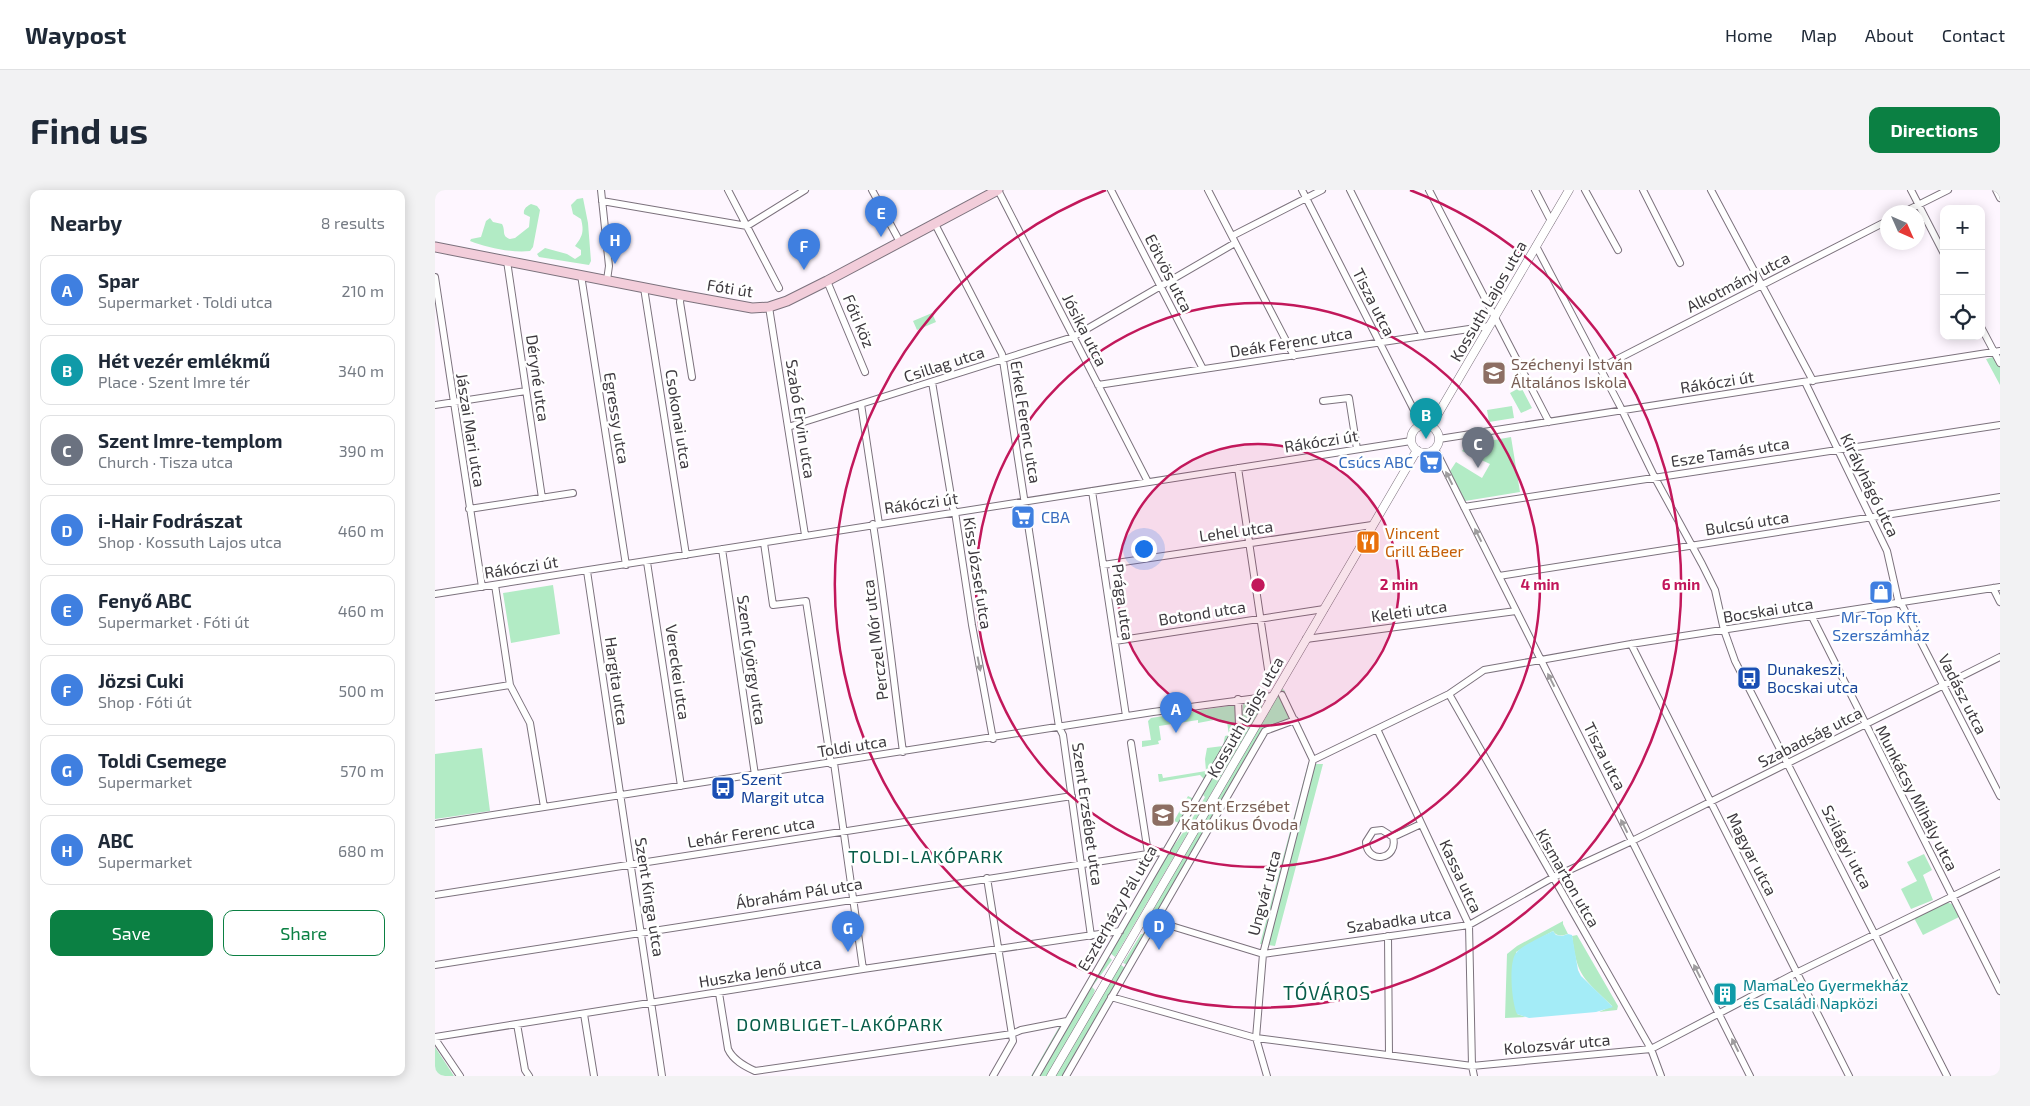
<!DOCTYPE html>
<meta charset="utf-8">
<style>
:root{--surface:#fff;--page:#f2f2f3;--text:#1f2937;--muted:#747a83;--line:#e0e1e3;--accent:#0b8043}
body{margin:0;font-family:"Exo 2",sans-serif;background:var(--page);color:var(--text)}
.controls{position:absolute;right:15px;top:15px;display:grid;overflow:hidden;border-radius:10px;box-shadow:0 2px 12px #0003}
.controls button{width:45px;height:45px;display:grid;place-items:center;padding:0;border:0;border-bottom:1px solid var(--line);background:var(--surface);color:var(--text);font:25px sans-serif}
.compass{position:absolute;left:1445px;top:15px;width:45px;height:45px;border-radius:50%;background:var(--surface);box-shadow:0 2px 12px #0003;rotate:135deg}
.you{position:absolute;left:708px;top:358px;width:18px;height:18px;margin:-12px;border:4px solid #fff;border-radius:50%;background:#1a73e8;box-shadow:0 0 0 8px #1a73e833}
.badge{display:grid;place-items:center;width:32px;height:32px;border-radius:50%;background:var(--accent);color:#fff;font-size:16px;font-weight:700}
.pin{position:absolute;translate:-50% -41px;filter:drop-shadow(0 1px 2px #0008)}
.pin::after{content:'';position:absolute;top:26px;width:18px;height:15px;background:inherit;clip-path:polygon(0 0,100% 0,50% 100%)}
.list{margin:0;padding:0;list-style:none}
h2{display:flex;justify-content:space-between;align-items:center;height:65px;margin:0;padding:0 20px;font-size:21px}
h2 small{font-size:16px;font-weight:400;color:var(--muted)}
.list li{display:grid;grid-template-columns:32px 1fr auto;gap:15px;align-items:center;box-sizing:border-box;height:70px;margin:0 10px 10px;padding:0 10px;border:1px solid var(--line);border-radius:10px}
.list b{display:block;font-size:19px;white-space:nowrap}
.list p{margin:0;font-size:16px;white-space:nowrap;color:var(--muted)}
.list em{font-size:16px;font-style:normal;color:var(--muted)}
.actions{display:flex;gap:10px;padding:15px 20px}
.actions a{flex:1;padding:11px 0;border:1px solid var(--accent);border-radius:10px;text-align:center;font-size:18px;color:var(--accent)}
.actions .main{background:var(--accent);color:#fff}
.icon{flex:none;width:28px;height:28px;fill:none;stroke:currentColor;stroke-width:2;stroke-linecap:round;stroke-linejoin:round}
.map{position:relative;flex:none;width:1565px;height:886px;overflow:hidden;border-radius:10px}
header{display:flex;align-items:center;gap:30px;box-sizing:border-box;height:70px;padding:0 25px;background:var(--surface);border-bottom:1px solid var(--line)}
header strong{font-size:24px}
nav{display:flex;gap:28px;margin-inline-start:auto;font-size:18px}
.intro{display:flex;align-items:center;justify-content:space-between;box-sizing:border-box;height:120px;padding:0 30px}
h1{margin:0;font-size:35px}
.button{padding:12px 22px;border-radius:10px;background:var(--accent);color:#fff;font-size:18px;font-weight:700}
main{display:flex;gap:30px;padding:0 30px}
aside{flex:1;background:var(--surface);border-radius:10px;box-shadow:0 2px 12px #0003}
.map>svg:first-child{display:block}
.green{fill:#b2ebc5}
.water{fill:#a4ecf7}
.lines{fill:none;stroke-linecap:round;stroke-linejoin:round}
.minor-casing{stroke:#7c727d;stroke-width:8}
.tertiary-casing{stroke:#7c727d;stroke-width:9}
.secondary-casing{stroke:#7c727d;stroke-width:11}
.minor{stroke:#fff;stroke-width:6}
.tertiary{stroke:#fff;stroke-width:8}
.secondary{stroke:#f2cdda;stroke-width:9}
.oneway{fill:#9e9c9e}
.ring{fill:none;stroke:#c2185b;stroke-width:2.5}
.labels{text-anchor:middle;stroke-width:5;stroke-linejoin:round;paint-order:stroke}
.street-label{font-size:16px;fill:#3d393e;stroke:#fff}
.education-label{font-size:16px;fill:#785e54;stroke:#fff;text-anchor:start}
.shop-label{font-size:16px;fill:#366cbe;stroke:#fff;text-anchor:end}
.food-label{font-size:16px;fill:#c56008;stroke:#fff;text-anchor:start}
.transit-label{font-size:16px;fill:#164399;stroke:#fff;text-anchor:start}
.culture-label{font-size:16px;fill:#0d838f;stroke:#fff;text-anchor:start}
.neighbourhood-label{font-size:18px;letter-spacing:1px;fill:#075c49;stroke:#fff}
.quarter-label{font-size:19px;letter-spacing:1px;fill:#075c49;stroke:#fff}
.centre{fill:#c2185b;stroke:#fff;stroke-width:2.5}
.ring-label{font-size:15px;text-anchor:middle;font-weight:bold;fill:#c2185b;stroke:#fff;stroke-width:5;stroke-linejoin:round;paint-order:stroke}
</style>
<header>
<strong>Waypost</strong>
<nav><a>Home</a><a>Map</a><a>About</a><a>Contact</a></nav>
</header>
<div class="intro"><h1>Find us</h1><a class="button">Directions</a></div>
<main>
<aside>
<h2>Nearby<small>8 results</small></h2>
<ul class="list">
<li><span class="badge" style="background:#3f7fe0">A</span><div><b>Spar</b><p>Supermarket · Toldi utca</p></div><em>210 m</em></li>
<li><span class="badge" style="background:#0f9aa8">B</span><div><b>Hét vezér emlékmű</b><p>Place · Szent Imre tér</p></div><em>340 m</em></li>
<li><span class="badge" style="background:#6b7280">C</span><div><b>Szent Imre-templom</b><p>Church · Tisza utca</p></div><em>390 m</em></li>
<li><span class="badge" style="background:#3f7fe0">D</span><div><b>i-Hair Fodrászat</b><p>Shop · Kossuth Lajos utca</p></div><em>460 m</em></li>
<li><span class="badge" style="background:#3f7fe0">E</span><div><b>Fenyő ABC</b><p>Supermarket · Fóti út</p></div><em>460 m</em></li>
<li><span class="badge" style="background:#3f7fe0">F</span><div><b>Jözsi Cuki</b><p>Shop · Fóti út</p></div><em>500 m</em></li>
<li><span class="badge" style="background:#3f7fe0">G</span><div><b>Toldi Csemege</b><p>Supermarket</p></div><em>570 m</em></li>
<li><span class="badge" style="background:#3f7fe0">H</span><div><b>ABC</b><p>Supermarket</p></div><em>680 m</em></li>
</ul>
<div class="actions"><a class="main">Save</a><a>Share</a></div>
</aside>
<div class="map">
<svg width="1565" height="886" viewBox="0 0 1565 886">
<rect width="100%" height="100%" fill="#fef6ff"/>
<!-- green -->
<path class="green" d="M 148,8 L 153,33 L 156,71 L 154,75 L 104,67 L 102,64 L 110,58 L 132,64 L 140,69 L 146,65 L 146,60 L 140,56 C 148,46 149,41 146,29 L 138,24 L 136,15 L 142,9 Z
M 96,14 L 102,16 L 105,20 L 98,57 L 95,61 C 77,63 53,58 35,51 L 36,49 L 46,47 L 51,31 L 55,28 L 58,32 L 67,34 C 71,41 66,46 75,49 L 80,48 L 94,37 L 95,27 L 89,24 C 88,19 92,16 96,14 Z
M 497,123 L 501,132 L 482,140 L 478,131 Z
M 1565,165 L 1565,195 L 1551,169 Z
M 1086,197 L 1097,218 L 1086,223 L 1075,203 Z
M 1077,216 L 1079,228 L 1054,232 L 1052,220 Z
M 1076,247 L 1085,302 L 1030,311 L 1015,281 L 1021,272 L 1047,288 L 1055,274 L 1027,261 L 1032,255 Z
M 118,395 L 125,444 L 76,453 L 68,403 Z
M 847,498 L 850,501 L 854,529 L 827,541 L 693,775 L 688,773 L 706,744 L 708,744 L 712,737 L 710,736 L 737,684 Z
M 822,511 L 827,514 L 827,517 L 680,767 L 675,763 L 735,661 L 754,634 L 770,607 L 768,605 L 805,540 L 808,514 Z
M 799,515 L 801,518 L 801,537 L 770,590 L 765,585 L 724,592 L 723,584 L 727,584 L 728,588 L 771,581 L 770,569 L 772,558 L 788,556 L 790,546 L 794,545 L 792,532 L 788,533 L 784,529 L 763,533 L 763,530 L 724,536 L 726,550 L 723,551 L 724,554 L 707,557 L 707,551 L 716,550 L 713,531 L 716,528 Z
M 47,558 L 55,621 L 0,629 L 0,564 Z
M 873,574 L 888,574 L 840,756 L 825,754 Z
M 753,606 L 759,609 L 744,633 L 739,631 Z
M 1489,664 L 1497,680 L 1488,685 L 1498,710 L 1476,719 L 1466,699 L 1482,691 L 1472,672 Z
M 1511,712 L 1517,714 L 1524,727 L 1488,745 L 1479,728 Z
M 1128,731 L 1128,734 L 1133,744 C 1127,746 1122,747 1118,741 L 1081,762 L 1082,824 L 1091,827 L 1070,828 L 1072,764 L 1082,756 Z
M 1142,745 L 1183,816 L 1182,820 L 1164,822 L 1177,816 C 1149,788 1142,788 1137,746 Z
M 673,766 L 677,770 L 657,797 L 660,800 L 656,810 L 612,886 L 596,886 L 624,837 L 630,840 Z
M 685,774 L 691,779 L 628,886 L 619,886 Z
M 0,857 L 19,886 L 0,886 Z"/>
<!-- water -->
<path class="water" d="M 1118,741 L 1121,745 L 1127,746 L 1133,744 L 1137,745 L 1143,780 L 1146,786 L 1178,817 L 1161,822 L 1094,828 L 1082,824 C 1077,814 1073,773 1081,763 C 1087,755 1109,746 1118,741 Z"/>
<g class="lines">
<!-- minor casing -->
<g class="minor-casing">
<path id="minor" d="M 166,0 L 174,76 L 172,90
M 293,0 L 344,98
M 437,0 L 465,52
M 563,0 L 713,292
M 676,0 L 768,179
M 773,0 L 859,166
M 867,0 L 987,236
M 915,0 L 988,146
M 994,0 L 1114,232
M 1100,0 L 1116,31
M 1150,0 L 1183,60
M 1208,0 L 1245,73
M 1276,0 L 1378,191
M 1476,0 L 1509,64
M 1561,0 L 1565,8
M 167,11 L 312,36 L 370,0
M 1469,22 L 1513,0
M 500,34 L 567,164 L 624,537 L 628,545 L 656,746
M 797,46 L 887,0
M 1101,56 L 1185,216 L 1220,288 L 1267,374 L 1280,400 L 1289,440 L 1300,471 L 1512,886
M 72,71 L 107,308
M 146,85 L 191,375
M 0,87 L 47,397
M 392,91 L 430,182
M 209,98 L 251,365
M 246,105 L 245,112 L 257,187
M 334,117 L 370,345
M 1546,137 L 1565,173
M 1165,178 L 1452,31
M 497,192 L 518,318 L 520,322 L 537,435 L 558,549
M 1370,192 L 1452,361 L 1464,414
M 663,195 L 1054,136
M 888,211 L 914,208 L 922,259
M 426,214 L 444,334
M 0,215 L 91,201
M 353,237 L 638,147 L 800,53
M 1004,249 L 1565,161
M 1000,259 L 1315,886
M 803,278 L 834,486
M 657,301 L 691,526
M 1029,317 L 1565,235
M 34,319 L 138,303
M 438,334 C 450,410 458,486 468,562
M 329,353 L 338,415 L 371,411 L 396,574
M 287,359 L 320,585
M 212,372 L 246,596
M 668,375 L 937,335
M 152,381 L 227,886
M 1064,386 L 1565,307
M 60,395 L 75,495 L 95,533 L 109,617
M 1558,398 L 1565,412
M 0,404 L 976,251
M 1466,413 L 1565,606
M 1377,427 L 1565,801
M 871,449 L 1081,421
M 680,451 L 889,419
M 1196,454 L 1414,886
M 1014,504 L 1216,859 L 1226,886
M 0,507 L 75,495
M 942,539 L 1034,735 L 1037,876 L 1039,886
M 696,553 L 713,663
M 878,570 L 1014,504 L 1049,480 L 1196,454 L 1565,397
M 399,573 L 428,779
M 0,634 L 718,522 L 838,506
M 958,647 C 964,670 932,675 931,652 L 938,641 L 947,640 L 958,647 L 986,634
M 552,688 L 578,851 L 558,886
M 0,705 L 637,606
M 720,731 L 828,764 L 1034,735 L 1117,688 L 1197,651 L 1565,467
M 953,746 L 954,865
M 0,775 L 732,661
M 284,803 L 293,859 C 298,870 309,876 320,881 L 577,844 L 586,840 L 632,831
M 676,807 L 821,848 L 1037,876 L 1216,859 L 1361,783 L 1565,683
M 149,824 L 159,886
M 82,834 L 90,880 L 94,886
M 0,847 L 428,779 L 685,741
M 0,849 L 25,886
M 601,886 L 804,535 L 803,509
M 631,886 L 830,541 L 860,530
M 832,886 L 821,848 L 828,764 L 878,570 L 847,505"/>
</g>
<!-- tertiary casing -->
<g class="tertiary-casing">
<path id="tertiary" d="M976 249a14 14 0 1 1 28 0a14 14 0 1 1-28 0Z
M 996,236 L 1134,0
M 616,886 L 982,260"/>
</g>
<!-- secondary casing -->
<g class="secondary-casing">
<path id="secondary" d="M 0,57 L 246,105 L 317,118 L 334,117 L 352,111 L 392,91 L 563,0"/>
</g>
<!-- minor -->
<use href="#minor" class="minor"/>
<!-- tertiary -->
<use href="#tertiary" class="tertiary"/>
<!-- secondary -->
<use href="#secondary" class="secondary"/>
</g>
<!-- one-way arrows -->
<defs><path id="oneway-solid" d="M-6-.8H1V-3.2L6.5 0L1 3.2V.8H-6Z" transform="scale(1.25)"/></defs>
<g class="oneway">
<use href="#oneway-solid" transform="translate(1014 288) rotate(-117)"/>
<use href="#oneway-solid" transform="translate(1043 345) rotate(-117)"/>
<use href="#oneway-solid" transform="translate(544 474) rotate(79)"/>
<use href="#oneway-solid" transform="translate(1116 490) rotate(-117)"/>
<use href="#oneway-solid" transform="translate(1189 636) rotate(-117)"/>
<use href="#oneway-solid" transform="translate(1262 781) rotate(-117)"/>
<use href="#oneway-solid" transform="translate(1300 855) rotate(-117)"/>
</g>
<!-- distance rings -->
<circle cx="823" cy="395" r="141" fill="#c2185b" fill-opacity=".12"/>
<g class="ring">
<circle cx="823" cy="395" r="141"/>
<circle cx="823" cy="395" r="282"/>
<path d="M975 0A423 423 0 1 1 671 0"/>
</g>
<!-- icons -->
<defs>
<g id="school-square" transform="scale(1.25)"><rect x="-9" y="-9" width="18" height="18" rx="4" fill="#8d6e63" stroke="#fff"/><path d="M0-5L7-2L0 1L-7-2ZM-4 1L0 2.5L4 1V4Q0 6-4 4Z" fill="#fff"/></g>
<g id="supermarket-square" transform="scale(1.25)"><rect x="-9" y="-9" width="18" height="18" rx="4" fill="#3f7fe0" stroke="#fff"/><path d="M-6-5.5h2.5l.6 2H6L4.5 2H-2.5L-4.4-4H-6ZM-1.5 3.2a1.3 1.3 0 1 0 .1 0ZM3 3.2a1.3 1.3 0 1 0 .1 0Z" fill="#fff"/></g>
<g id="restaurant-square" transform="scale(1.25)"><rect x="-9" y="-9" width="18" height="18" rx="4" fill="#e8710a" stroke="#fff"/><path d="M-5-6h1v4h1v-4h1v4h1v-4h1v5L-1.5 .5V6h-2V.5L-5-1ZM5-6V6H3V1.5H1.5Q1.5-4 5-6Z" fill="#fff"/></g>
<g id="shop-square" transform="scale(1.25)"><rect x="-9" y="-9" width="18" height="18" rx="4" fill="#3f7fe0" stroke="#fff"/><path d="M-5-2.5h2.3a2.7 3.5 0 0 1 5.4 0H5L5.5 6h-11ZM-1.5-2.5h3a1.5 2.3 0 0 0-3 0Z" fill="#fff"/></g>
<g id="bus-square" transform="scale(1.25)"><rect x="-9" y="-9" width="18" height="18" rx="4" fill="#1a4fb4" stroke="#fff"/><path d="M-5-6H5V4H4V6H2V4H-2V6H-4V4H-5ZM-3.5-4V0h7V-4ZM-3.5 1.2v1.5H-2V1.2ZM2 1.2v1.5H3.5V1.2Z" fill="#fff"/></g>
<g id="building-square" transform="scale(1.25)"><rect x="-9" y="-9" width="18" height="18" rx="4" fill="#0f9aa8" stroke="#fff"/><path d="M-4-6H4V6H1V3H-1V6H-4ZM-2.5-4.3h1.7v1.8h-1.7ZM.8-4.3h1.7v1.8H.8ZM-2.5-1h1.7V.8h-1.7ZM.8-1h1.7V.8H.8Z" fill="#fff"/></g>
</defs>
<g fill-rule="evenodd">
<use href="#school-square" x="1059" y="183"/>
<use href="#supermarket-square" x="996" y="272"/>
<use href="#supermarket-square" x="588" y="327"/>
<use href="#restaurant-square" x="933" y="352"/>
<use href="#shop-square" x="1446" y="402"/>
<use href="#bus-square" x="1314" y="488"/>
<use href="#bus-square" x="288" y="598"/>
<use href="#school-square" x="728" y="625"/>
<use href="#building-square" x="1290" y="804"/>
</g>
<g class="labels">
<!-- street labels -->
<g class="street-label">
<text transform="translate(734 83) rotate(63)" y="6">Eötvös utca</text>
<text transform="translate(1303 92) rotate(-27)" y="6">Alkotmány utca</text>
<text transform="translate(295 98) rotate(9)" y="6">Fóti út</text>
<text transform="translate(1053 111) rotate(-60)" y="6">Kossuth Lajos utca</text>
<text transform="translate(939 112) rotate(63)" y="6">Tisza utca</text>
<text transform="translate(424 131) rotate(67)" y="6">Fóti köz</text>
<text transform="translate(650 140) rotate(63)" y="6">Jósika utca</text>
<text transform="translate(856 152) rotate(-9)" y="6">Deák Ferenc utca</text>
<text transform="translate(509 174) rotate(-18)" y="6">Csillag utca</text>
<text transform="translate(103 188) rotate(82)" y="6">Déryné utca</text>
<text transform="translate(1282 192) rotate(-9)" y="6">Rákóczi út</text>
<text transform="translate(182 228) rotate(81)" y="6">Egressy utca</text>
<text transform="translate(244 229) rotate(81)" y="6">Csokonai utca</text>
<text transform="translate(366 229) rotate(81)" y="6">Szabó Ervin utca</text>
<text transform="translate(591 232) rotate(81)" y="6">Erkel Ferenc utca</text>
<text transform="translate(36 240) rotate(81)" y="6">Jászai Mari utca</text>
<text transform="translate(886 251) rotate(-9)" y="6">Rákóczi út</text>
<text transform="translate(1295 262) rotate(-9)" y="6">Esze Tamás utca</text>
<text transform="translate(1435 295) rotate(64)" y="6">Királyhágó utca</text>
<text transform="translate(486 313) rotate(-8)" y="6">Rákóczi út</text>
<text transform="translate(1312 333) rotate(-9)" y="6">Bulcsú utca</text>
<text transform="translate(801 341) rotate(-8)" y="6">Lehel utca</text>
<text transform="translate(86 377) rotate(-9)" y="6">Rákóczi út</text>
<text transform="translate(543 383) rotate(81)" y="6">Kiss József utca</text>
<text transform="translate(688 412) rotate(82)" y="6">Prága utca</text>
<text transform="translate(1333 420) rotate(-9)" y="6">Bocskai utca</text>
<text transform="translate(974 421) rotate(-8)" y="6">Keleti utca</text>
<text transform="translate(767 423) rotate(-9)" y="6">Botond utca</text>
<text transform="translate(440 450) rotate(-97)" y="6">Perczel Mór utca</text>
<text transform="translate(317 470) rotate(82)" y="6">Szent György utca</text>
<text transform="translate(243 482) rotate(82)" y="6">Vereckei utca</text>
<text transform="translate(182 491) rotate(82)" y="6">Hargita utca</text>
<text transform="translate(1528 504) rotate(63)" y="6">Vadász utca</text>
<text transform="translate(810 527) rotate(-60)" y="6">Kossuth Lajos utca</text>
<text transform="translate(1375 547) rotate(-27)" y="6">Szabadság utca</text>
<text transform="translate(417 556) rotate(-9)" y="6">Toldi utca</text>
<text transform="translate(1170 566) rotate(63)" y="6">Tisza utca</text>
<text transform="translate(1482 608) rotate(63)" y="6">Munkácsy Mihály utca</text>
<text transform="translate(653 624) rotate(82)" y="6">Szent Erzsébet utca</text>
<text transform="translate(316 642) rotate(-9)" y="6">Lehár Ferenc utca</text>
<text transform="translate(1412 657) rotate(63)" y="6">Szilágyi utca</text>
<text transform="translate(1317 664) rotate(63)" y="6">Magyar utca</text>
<text transform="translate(1026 686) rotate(65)" y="6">Kassa utca</text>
<text transform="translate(1133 688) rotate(60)" y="6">Kismarton utca</text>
<text transform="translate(364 703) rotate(-9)" y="6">Ábrahám Pál utca</text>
<text transform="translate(829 703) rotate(-75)" y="6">Ungvár utca</text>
<text transform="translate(215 707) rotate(81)" y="6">Szent Kinga utca</text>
<text transform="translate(682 718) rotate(-60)" y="6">Eszterházy Pál utca</text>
<text transform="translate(964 730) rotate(-8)" y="6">Szabadka utca</text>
<text transform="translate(325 782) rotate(-9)" y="6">Huszka Jenő utca</text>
<text transform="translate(1122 854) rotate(-5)" y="6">Kolozsvár utca</text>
</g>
<!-- education labels -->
<g class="education-label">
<text x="1076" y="180">Széchenyi István<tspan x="1076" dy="18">Általános Iskola</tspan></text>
<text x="746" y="622">Szent Erzsébet<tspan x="746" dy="18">Katolikus Óvoda</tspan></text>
</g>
<!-- shop labels -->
<g class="shop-label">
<text x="978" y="278">Csúcs ABC</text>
<text x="606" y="333" text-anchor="start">CBA</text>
<text x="1446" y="433" text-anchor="middle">Mr-Top Kft.<tspan x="1446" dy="18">Szerszámház</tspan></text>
</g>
<!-- food labels -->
<g class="food-label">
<text x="950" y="349">Vincent<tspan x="950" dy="18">Grill &amp;Beer</tspan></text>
</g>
<!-- transit labels -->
<g class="transit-label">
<text x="1332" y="485">Dunakeszi,<tspan x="1332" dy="18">Bocskai utca</tspan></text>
<text x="306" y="595">Szent<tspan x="306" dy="18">Margit utca</tspan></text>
</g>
<!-- culture labels -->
<g class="culture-label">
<text x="1308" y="801">MamaLeo Gyermekház<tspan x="1308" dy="18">és Családi Napközi</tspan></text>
</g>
<!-- neighbourhood labels -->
<g class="neighbourhood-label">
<text x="491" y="673">TOLDI-LAKÓPARK</text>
<text x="405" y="841">DOMBLIGET-LAKÓPARK</text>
</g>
<!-- quarter labels -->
<g class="quarter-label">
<text x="892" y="810">TÓVÁROS</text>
</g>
</g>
<circle cx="823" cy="395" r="8" class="centre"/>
<g class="ring-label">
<text x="964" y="400">2 min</text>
<text x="1105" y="400">4 min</text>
<text x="1246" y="400">6 min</text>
</g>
</svg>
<div class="controls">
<button>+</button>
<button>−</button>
<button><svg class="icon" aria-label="locate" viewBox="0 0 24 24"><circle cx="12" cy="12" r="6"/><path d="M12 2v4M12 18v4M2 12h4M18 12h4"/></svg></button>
</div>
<svg class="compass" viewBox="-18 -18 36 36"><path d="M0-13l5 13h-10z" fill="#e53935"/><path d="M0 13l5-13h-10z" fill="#747a83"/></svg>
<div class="you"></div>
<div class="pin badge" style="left:741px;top:543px;background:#3f7fe0">A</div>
<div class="pin badge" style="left:991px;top:249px;background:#0f9aa8">B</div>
<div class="pin badge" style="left:1043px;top:278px;background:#6b7280">C</div>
<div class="pin badge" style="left:724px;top:760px;background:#3f7fe0">D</div>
<div class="pin badge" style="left:446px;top:47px;background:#3f7fe0">E</div>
<div class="pin badge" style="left:369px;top:80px;background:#3f7fe0">F</div>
<div class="pin badge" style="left:413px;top:762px;background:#3f7fe0">G</div>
<div class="pin badge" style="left:180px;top:74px;background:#3f7fe0">H</div>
</div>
</main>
